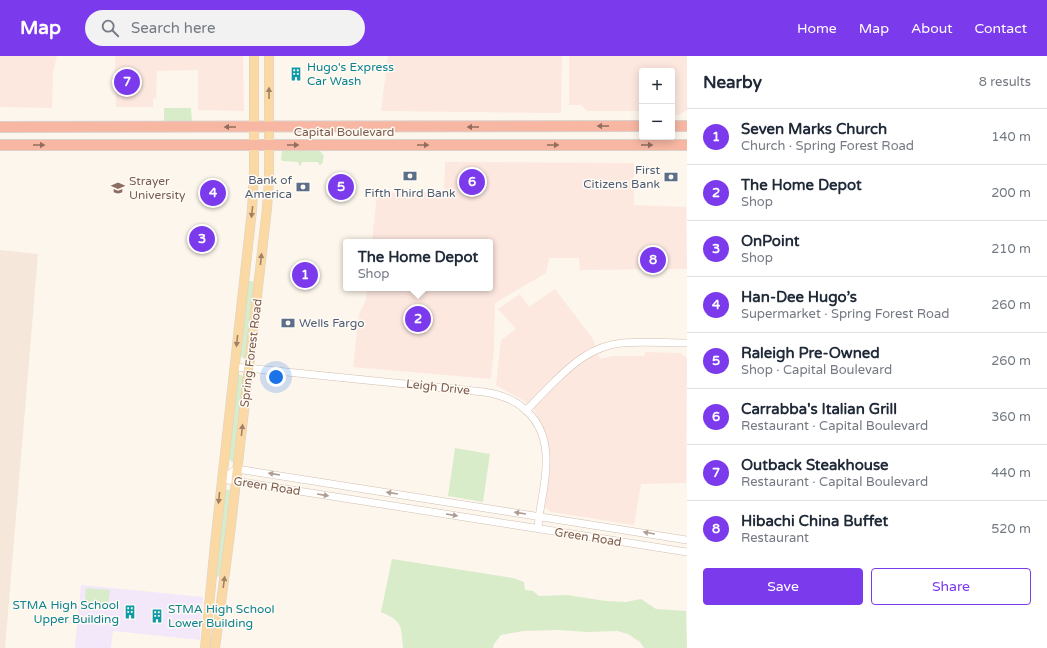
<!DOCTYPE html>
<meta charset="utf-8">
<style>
:root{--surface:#fff;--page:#f2f2f3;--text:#1f2937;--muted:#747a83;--line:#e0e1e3;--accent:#7c3aed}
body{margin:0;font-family:"Varela Round",sans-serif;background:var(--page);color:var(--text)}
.controls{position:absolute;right:12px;top:12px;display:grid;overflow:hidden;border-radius:4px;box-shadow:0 2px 10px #0003}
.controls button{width:36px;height:36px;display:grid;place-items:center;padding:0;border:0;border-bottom:1px solid var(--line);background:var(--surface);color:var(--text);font:20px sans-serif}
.you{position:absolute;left:276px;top:321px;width:14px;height:14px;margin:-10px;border:3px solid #fff;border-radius:50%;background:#1a73e8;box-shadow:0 0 0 6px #1a73e833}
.badge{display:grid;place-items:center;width:26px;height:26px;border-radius:50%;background:var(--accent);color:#fff;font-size:13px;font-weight:700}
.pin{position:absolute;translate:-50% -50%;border:2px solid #fff;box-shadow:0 1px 4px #0006}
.popup{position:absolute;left:343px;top:183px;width:150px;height:52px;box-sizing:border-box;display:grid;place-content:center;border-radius:4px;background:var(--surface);filter:drop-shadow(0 1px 3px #0005);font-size:13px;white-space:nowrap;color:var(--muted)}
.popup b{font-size:15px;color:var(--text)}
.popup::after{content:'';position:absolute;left:50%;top:100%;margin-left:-8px;border:8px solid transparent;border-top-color:var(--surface)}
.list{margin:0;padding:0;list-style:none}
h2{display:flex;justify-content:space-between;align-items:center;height:52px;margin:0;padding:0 16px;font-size:17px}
h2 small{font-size:13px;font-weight:400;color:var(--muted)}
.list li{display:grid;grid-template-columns:26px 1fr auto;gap:12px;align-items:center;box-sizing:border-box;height:56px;padding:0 16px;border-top:1px solid var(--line)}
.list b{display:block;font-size:15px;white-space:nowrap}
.list p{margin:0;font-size:13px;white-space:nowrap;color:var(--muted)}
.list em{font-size:13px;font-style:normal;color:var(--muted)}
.actions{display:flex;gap:8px;padding:12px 16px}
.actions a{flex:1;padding:9px 0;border:1px solid var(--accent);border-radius:4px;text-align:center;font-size:14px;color:var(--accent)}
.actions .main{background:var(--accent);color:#fff}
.icon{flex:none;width:22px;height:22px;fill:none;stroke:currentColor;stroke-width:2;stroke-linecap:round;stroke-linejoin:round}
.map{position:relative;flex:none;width:687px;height:592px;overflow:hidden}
header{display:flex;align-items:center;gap:24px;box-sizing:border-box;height:56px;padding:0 20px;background:var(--accent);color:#fff}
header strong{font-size:19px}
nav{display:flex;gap:22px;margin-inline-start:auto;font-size:14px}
.search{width:280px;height:36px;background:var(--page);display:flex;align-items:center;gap:10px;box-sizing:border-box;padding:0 14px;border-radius:22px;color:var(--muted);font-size:15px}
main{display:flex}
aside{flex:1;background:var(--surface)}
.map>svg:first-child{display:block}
.residential{fill:#f5e8da}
.commercial{fill:#fde8e0}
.education{fill:#f3e8fa}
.green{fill:#d8ecc9}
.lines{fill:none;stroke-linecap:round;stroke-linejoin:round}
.minor-casing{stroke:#d1beb0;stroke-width:8}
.major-casing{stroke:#dad1cd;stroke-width:10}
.highway-casing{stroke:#dad1cd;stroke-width:12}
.minor{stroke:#fff;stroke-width:7}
.major{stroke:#fbd9a5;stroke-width:9}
.highway{stroke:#f7b7a3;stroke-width:10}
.oneway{fill:#a18267}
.oneway2{fill:#936e5e}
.oneway3{fill:#af9d94}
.labels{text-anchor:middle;stroke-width:3;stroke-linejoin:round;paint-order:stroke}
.culture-label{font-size:12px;fill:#0d838f;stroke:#fffaf3;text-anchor:start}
.street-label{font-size:12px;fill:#7a5c4d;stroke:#fffaf3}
.service-label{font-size:12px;fill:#4e5e75;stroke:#fffaf3;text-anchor:end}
.education-label{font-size:12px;fill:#785e54;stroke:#fffaf3;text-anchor:start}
</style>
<header>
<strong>Map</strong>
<div class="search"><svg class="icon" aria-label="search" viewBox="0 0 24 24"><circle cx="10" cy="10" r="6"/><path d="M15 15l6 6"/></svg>Search here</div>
<nav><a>Home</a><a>Map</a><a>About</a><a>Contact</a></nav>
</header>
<main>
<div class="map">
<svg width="687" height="592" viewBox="0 0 687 592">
<rect width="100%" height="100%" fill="#fdf6ec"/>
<!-- residential -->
<path class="residential" d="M 0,194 L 38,198 L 5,592 L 0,592 Z"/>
<!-- commercial -->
<path class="commercial" d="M 0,0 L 57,0 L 53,16 L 52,52 L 0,51 Z
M 115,0 L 243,0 L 244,55 L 198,54 L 198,14 L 157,15 L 156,42 L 153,43 L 153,51 L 116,51 Z
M 388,0 L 562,0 L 561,57 L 381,55 Z
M 569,0 L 687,0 L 687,54 L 679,59 L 672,59 L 672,15 L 642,15 L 642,55 L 587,55 L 581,49 L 569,49 Z
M 445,106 L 634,107 L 634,149 L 686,151 L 687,213 L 580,214 L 579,202 L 549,202 L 546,217 L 495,247 L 494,293 L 491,323 L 353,311 L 359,258 L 366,244 L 367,232 L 490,232 L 490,186 L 372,186 L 377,137 L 444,136 Z
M 555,233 L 593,283 L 600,303 L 612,300 L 644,300 L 645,296 L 680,297 L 687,302 L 686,427 L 641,428 L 634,469 L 551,456 L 545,451 L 549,416 L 549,390 L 535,355 L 524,345 L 496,329 L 501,284 L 516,273 L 498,253 L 520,238 L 529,251 Z"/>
<!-- education -->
<path class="education" d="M 81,529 L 203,541 L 200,584 L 113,575 L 111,592 L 75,592 Z"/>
<!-- green -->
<path class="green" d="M 164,52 L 191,52 L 192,66 L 164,66 Z
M 282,94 L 316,94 L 320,95 L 324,100 L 322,108 L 319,109 L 318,106 L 302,106 L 301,109 L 299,110 L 298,106 L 282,105 L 281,103 Z
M 249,225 L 252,225 L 254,227 L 246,302 L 244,303 L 241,300 L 241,295 L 247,226 Z
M 238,318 L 243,320 L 244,322 L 234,405 L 232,406 L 229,403 Z
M 455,392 L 490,398 L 483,446 L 448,440 Z
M 224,433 L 230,434 L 222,512 L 220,520 L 217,521 L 215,519 Z
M 392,503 L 513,522 L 524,526 L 525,534 L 533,535 L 539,540 L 567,539 L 606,545 L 626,546 L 641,543 L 656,553 L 686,555 L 687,592 L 644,592 L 640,586 L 628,578 L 617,575 L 588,576 L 558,574 L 523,575 L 501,579 L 494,588 L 493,592 L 403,592 C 401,569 403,566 381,556 Z
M 86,532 L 110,534 L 108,549 L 85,546 Z"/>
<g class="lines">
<!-- minor casing -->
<g class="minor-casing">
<path id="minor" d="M 234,311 L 257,313 L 484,336 C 524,342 548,367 546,409 C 546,430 539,451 538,473
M 526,355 C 534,346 543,337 552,328 C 572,308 592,290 622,287 C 643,285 666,287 687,287
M 222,423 L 237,413 L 687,484
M 222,423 L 687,496"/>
</g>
<!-- major casing -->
<g class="major-casing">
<path id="major" d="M 205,592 L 215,488 L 252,154 L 254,117 L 254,0
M 215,592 L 230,478 L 267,152 L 269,124 L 269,0"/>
</g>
<!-- highway casing -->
<g class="highway-casing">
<path id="highway" d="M 672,70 L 687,70
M 0,71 L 642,70
M 0,89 L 687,89"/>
</g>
<!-- minor -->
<use href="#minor" class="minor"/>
<!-- major -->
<use href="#major" class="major"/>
<!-- highway -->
<use href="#highway" class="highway"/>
</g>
<!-- one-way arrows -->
<defs><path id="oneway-solid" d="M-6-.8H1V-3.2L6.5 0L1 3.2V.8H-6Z"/></defs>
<g class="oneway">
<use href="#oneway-solid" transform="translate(269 37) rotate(-90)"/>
<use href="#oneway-solid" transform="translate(252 156) rotate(96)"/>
<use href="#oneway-solid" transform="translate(261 203) rotate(-84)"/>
<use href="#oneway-solid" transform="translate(237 285) rotate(96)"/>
<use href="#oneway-solid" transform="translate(242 374) rotate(-84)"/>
<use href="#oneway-solid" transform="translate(219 442) rotate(96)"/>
<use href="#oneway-solid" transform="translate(224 526) rotate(-82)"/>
</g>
<g class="oneway2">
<use href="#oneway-solid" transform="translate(603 70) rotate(180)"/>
<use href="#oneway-solid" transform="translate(230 71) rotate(180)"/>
<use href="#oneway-solid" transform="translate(473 71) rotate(-180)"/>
<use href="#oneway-solid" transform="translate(39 89)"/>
<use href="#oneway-solid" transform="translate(293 89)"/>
<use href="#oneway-solid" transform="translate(423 89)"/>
<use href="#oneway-solid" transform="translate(553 89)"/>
<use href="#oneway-solid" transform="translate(647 89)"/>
</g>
<g class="oneway3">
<use href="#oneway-solid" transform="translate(274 418) rotate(-171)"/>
<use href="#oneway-solid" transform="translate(392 437) rotate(-171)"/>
<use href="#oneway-solid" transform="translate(323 439) rotate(9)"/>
<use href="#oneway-solid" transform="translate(520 457) rotate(-171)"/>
<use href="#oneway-solid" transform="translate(452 459) rotate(9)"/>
<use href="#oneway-solid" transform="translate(649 477) rotate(-170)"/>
</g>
<!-- icons -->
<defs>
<g id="building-bare" transform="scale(1.08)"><path d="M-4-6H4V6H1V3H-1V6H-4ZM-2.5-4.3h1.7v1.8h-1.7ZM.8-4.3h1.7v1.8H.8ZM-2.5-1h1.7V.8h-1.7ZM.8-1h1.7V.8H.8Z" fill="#0f9aa8" stroke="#fffaf3" stroke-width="2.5" paint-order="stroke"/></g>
<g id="bank-bare" transform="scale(1.08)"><path d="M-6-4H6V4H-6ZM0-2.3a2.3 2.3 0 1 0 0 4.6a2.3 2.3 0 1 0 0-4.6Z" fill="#5c6f8a" stroke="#fffaf3" stroke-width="2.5" paint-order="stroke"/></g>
<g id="university-bare" transform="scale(1.08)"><path d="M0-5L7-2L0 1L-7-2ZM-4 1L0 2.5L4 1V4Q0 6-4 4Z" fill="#8d6e63" stroke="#fffaf3" stroke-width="2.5" paint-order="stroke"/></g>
</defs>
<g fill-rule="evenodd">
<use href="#building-bare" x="296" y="18"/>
<use href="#bank-bare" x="410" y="120"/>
<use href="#bank-bare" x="671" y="121"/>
<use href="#bank-bare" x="303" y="131"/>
<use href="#university-bare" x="118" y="132"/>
<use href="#bank-bare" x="288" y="267"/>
<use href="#building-bare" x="130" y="556"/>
<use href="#building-bare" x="157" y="560"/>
</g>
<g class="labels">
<!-- culture labels -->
<g class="culture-label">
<text x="307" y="15">Hugo's Express<tspan x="307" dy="14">Car Wash</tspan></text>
<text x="119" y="553" text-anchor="end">STMA High School<tspan x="119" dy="14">Upper Building</tspan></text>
<text x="168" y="557">STMA High School<tspan x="168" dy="14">Lower Building</tspan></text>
</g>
<!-- street labels -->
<g class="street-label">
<text x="344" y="80">Capital Boulevard</text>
<text transform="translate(251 297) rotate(-83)" y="4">Spring Forest Road</text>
<text transform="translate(438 331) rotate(6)" y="4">Leigh Drive</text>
<text transform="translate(267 430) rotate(9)" y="4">Green Road</text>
<text transform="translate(588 481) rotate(9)" y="4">Green Road</text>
</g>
<!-- service labels -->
<g class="service-label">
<text x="660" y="118">First<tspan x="660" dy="14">Citizens Bank</tspan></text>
<text x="292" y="128">Bank of<tspan x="292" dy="14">America</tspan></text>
<text x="410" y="141" text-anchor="middle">Fifth Third Bank</text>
<text x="299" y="271" text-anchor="start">Wells Fargo</text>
</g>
<!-- education labels -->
<g class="education-label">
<text x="129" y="129">Strayer<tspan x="129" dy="14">University</tspan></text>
</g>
</g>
</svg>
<div class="controls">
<button>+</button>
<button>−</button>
</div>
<div class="you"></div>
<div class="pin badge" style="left:305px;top:219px">1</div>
<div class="pin badge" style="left:418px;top:263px">2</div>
<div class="popup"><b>The Home Depot</b>Shop</div>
<div class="pin badge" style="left:202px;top:183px">3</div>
<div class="pin badge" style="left:213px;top:137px">4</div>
<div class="pin badge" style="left:341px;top:131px">5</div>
<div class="pin badge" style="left:472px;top:126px">6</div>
<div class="pin badge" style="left:127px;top:26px">7</div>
<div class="pin badge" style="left:653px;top:204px">8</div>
</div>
<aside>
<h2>Nearby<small>8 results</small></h2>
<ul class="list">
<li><span class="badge">1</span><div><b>Seven Marks Church</b><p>Church · Spring Forest Road</p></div><em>140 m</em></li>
<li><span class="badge">2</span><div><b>The Home Depot</b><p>Shop</p></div><em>200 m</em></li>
<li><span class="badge">3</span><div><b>OnPoint</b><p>Shop</p></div><em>210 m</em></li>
<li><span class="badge">4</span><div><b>Han-Dee Hugo’s</b><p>Supermarket · Spring Forest Road</p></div><em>260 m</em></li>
<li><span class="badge">5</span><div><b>Raleigh Pre-Owned</b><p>Shop · Capital Boulevard</p></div><em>260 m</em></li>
<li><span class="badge">6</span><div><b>Carrabba's Italian Grill</b><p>Restaurant · Capital Boulevard</p></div><em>360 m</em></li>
<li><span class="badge">7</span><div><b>Outback Steakhouse</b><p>Restaurant · Capital Boulevard</p></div><em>440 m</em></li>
<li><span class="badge">8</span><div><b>Hibachi China Buffet</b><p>Restaurant</p></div><em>520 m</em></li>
</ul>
<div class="actions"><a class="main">Save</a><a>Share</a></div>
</aside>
</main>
